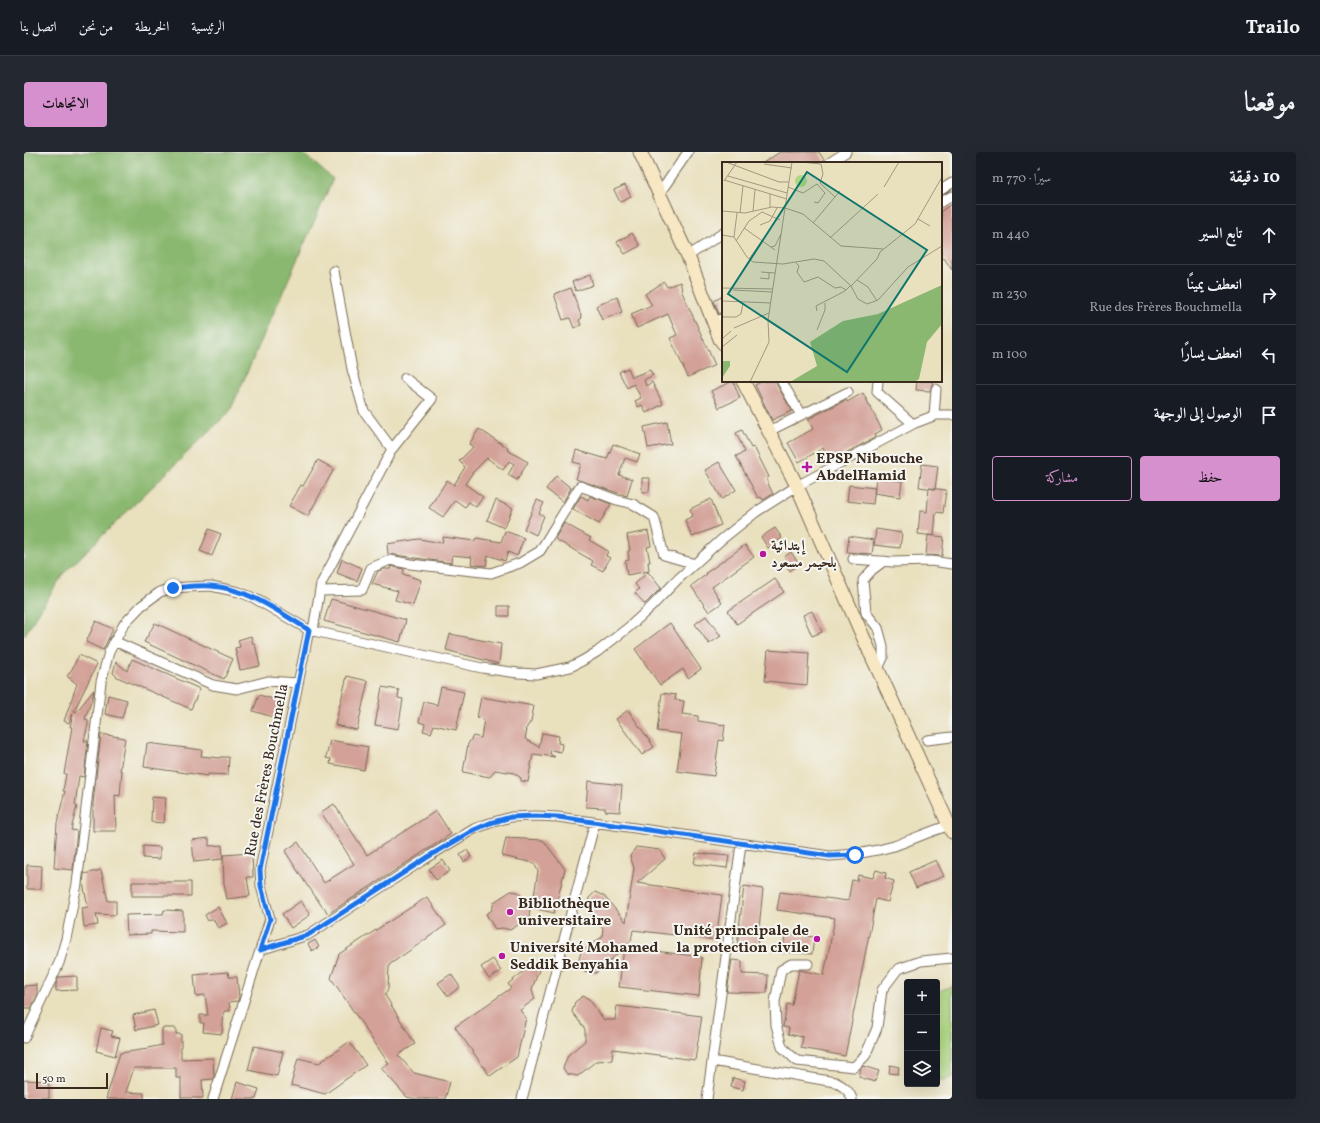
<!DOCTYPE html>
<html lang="ar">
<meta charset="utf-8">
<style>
:root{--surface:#171b24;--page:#242831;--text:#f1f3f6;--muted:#9ea1a6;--line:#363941;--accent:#d690ce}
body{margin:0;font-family:Vollkorn,Amiri,serif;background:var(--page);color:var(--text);direction:rtl}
.controls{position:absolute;right:12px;bottom:12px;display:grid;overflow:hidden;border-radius:4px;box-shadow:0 4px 16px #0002}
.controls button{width:36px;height:36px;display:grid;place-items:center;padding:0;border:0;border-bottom:1px solid var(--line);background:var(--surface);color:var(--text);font:20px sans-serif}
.scale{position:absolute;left:12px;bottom:10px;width:72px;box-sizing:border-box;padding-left:4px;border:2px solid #3b2a1e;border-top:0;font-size:11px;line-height:14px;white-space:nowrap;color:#3b2a1e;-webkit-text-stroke:3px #f6f6f2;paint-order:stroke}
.stop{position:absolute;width:12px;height:12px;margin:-9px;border:3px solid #1a73e8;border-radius:50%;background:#fff}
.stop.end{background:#1a73e8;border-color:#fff;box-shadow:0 1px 4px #0008}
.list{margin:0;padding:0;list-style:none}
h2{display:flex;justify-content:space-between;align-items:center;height:52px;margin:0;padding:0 16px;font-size:17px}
h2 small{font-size:13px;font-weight:400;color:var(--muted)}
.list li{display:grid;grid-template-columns:26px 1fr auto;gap:12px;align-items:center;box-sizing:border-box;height:60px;padding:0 16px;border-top:1px solid var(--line)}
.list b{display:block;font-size:15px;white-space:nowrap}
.list p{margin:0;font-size:13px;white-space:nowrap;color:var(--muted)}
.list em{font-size:13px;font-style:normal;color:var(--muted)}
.actions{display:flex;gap:8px;padding:12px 16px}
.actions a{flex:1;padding:9px 0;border:1px solid var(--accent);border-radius:4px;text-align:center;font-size:14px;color:var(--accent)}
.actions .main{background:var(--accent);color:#111}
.icon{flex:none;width:22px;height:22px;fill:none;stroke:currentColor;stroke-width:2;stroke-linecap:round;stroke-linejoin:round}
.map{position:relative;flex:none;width:928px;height:947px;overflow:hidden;direction:ltr;border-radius:4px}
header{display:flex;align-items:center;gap:24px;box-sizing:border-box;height:56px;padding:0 20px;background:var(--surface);border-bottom:1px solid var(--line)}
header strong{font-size:19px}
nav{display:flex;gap:22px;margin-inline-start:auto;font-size:14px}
.intro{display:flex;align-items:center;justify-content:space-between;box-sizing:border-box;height:96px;padding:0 24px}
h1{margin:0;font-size:28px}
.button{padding:10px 18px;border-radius:4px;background:var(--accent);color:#111;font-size:14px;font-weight:700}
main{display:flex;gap:24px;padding:0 24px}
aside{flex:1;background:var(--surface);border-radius:4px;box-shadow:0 4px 16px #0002}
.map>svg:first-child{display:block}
.green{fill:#add782;stroke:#748050}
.forest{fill:#8ab870;stroke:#627147}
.building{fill:#d3a197}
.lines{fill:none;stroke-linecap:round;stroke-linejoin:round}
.street-casing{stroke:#786a56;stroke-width:11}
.secondary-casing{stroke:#786a56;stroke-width:15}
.street{stroke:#fff;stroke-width:9}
.secondary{stroke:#f7e8c3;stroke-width:13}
.route{stroke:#1a73e8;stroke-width:5}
.poi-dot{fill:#b5179e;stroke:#f6f6f2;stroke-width:1.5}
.labels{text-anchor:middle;stroke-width:4;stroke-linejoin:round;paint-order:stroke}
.poi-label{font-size:15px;font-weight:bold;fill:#3b2a1e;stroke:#f6f6f2;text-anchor:start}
.street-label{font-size:15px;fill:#3b2a1e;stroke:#f6f6f2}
.inset-road{fill:none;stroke:#a3977e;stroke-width:1}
.view{fill:#0f766e;fill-opacity:0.15;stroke:#0f766e;stroke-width:2}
.inset-edge{fill:none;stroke:#3b2a1e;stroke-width:2}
</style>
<header>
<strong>Trailo</strong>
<nav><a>الرئيسية</a><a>الخريطة</a><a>من نحن</a><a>اتصل بنا</a></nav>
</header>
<div class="intro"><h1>موقعنا</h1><a class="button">الاتجاهات</a></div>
<main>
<aside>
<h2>10 دقيقة<small>سيرًا · 770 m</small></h2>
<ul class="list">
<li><svg class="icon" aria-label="ahead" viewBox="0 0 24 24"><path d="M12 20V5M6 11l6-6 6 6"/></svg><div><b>تابع السير</b></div><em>440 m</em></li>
<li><svg class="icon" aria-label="right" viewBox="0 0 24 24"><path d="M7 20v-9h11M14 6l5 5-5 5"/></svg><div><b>انعطف يمينًا</b><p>Rue des Frères Bouchmella</p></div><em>230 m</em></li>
<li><svg class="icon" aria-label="left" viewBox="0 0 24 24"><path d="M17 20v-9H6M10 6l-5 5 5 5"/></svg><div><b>انعطف يسارًا</b></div><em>100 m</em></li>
<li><svg class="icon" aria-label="arrive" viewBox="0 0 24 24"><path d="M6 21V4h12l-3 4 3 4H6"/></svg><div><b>الوصول إلى الوجهة</b></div></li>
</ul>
<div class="actions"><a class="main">حفظ</a><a>مشاركة</a></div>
</aside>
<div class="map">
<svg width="928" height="947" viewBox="0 0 928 947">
<rect width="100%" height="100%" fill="#f6f6f2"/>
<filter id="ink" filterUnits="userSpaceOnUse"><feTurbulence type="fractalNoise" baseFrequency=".025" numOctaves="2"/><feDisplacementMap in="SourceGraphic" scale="8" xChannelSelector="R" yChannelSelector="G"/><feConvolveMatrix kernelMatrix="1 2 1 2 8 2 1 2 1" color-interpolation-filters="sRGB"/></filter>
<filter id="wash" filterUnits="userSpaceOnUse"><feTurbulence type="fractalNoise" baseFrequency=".012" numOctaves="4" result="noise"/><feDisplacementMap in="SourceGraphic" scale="16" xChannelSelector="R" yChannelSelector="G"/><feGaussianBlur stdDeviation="0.9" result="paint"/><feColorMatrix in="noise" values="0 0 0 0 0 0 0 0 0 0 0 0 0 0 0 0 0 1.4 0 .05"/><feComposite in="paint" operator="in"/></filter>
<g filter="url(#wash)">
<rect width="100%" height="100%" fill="#e9e0be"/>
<!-- green -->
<path class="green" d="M 928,834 L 928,925 L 917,929 L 913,918 L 913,840 Z"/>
<!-- forest -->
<path class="forest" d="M 0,0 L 277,0 L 309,27 L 206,259 L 39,422 L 0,484 Z"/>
<g id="blocks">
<!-- building -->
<path class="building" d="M 756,0 L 795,0 L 800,8 L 799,11 L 739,11 Z
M 601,33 L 607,45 L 596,50 L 590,38 Z
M 928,52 L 928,118 L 920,106 L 917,108 L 917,59 Z
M 608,81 L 616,94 L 601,102 L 593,90 Z
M 566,123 L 569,133 L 552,139 L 548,130 Z
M 640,130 L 643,135 L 656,130 L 658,138 L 657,138 L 691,213 L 664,225 L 646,186 L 653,183 L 644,162 L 613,176 L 607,162 L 628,153 L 621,142 Z
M 547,136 L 558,166 L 555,168 L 557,173 L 550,176 L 546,166 L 539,168 L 530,142 Z
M 699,144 L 699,160 L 695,162 L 690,149 Z
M 593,145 L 598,160 L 578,168 L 572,154 Z
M 604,216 L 608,225 L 626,218 L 629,223 L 620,228 L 622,234 L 628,230 L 639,252 L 622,261 L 618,253 L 614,255 L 611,249 L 617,246 L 610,232 L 603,236 L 595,220 Z
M 709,229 L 716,246 L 695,256 L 687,239 Z
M 739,229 L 752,229 L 753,233 L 768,259 L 748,268 L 731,233 Z
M 893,229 L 909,229 L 906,239 L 892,238 Z
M 839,241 L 858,278 L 851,282 L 852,285 L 806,309 L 799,296 L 775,310 L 764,291 L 789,277 L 784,267 L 822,248 L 823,250 Z
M 643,270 L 647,292 L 624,296 L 620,275 Z
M 455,277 L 484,296 L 483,298 L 504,310 L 493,328 L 484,323 L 490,312 L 485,309 L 479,318 L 463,306 L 449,320 L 441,332 L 459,345 L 452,355 L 445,350 L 441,355 L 431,348 L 419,365 L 405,356 L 423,328 L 430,333 L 441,315 L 435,309 L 449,295 L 445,292 Z
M 718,278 L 727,296 L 730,295 L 745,325 L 742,327 L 749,342 L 739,348 L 737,345 L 734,346 L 712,304 L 721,300 L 712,281 Z
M 589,292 L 616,302 L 613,310 L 601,306 L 595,323 L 608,327 L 603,344 L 552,327 L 557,312 L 549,310 L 552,298 L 583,307 Z
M 294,308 L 310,317 L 284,364 L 265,354 L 277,333 L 279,334 Z
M 695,310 L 712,338 L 698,347 L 681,318 Z
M 898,312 L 914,314 L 911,337 L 895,335 Z
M 532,324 L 547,336 L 539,350 L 522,337 Z
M 618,326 L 626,326 L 625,340 L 618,340 Z
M 852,326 L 878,329 L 876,345 L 850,341 Z
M 825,333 L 851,336 L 849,352 L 823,349 Z
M 905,336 L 922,338 L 919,361 L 912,360 L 910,384 L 894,382 L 896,359 L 903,360 Z
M 557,344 L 564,348 L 566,344 L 587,352 L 575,372 L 549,357 Z
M 687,347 L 697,373 L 668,385 L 661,368 L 669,364 L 666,357 Z
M 472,348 L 489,356 L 480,376 L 463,368 Z
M 513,348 L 520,351 L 515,361 L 520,364 L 512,383 L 500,377 Z
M 540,371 L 567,386 L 565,388 L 584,399 L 582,404 L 586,406 L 579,419 L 567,413 L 569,409 L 531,387 Z
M 751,376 L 758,386 L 744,396 L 737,385 Z
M 185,377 L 197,382 L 188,404 L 176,399 Z
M 852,377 L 878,381 L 876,396 L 850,393 Z
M 481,379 L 500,386 L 493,404 L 484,400 L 481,409 L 464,403 L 462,414 L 447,412 L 448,405 L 428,403 L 427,411 L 364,402 L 363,392 L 395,387 L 418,391 L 419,385 L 451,389 L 452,386 L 477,390 Z
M 624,379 L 627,394 L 623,395 L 626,410 L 624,410 L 625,419 L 603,423 L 601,409 L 605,408 L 604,399 L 606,398 L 603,383 Z
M 904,383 L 920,385 L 918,404 L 902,403 Z
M 825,384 L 850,388 L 848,402 L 823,400 Z
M 721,393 L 730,405 L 688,435 L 698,451 L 685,460 L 667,434 L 683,422 L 682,421 Z
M 767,400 L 775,412 L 766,419 L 761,412 L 764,410 L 760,405 Z
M 318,407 L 338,416 L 333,429 L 313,421 Z
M 366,414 L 380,417 L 379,422 L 397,428 L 389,453 L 371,448 L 374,439 L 348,432 L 354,419 L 360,417 L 367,417 Z
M 624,420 L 637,436 L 621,452 L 611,441 L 615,437 L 611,432 Z
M 751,427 L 760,440 L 713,472 L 704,459 Z
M 307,447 L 382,468 L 376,490 L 300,469 Z
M 474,454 L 485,454 L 485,464 L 474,464 Z
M 788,459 L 798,480 L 788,484 L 779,463 Z
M 682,464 L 697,484 L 685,492 L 671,472 Z
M 72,469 L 89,477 L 79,498 L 62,490 Z
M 131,471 L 209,507 L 200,527 L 120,490 Z
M 646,471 L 677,517 L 664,526 L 659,517 L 636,533 L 611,497 Z
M 426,482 L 477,492 L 475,512 L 422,498 Z
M 227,484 L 229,492 L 231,492 L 236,514 L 216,518 L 211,496 L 216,495 L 214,488 Z
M 744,498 L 785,501 L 783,533 L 741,529 Z
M 55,503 L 73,512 L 50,559 L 52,560 L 70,538 L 69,544 L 61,567 L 64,568 L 64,572 L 60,589 L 64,589 L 60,625 L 55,624 L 51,653 L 53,654 L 47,678 L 53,679 L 49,718 L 30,716 L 33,671 L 41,639 L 39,639 L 42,622 L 40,622 L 48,575 L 46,575 L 49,561 L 45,571 L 40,569 L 53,532 L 43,524 L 48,517 Z
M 108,507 L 176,537 L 167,557 L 93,525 L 89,521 L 92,510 L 103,519 Z
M 323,524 L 344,529 L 333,578 L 311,573 Z
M 358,535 L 375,538 L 374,546 L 379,547 L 374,577 L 351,573 Z
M 417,535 L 440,540 L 432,578 L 410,573 L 407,581 L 399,579 L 401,572 L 395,570 L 400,550 L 413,553 Z
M 638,541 L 652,543 L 651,548 L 660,549 L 658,562 L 674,564 L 674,569 L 701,573 L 699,589 L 695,588 L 690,624 L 653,619 L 658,582 L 633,579 Z
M 84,543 L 103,548 L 98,566 L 81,562 Z
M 235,543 L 256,549 L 252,566 L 229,559 Z
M 457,545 L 510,554 L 507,569 L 501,578 L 503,578 L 501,587 L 515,595 L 518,581 L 535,584 L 534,591 L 538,592 L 537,600 L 527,598 L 526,602 L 531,605 L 509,602 L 504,630 L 497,629 L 497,626 L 490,621 L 471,618 L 466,625 L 439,620 L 444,592 L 449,584 L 457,586 L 460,567 L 453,566 Z
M 604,558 L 630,595 L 618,603 L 592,567 Z
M 77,582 L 101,586 L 96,619 L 98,619 L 96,644 L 91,643 L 92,679 L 69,679 L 69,651 Z
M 306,588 L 344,595 L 340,618 L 306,612 L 307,607 L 302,606 Z
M 123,591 L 178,598 L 177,604 L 196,606 L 196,605 L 205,605 L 204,623 L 184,622 L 184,624 L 120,615 Z
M 564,629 L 598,633 L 596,660 L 581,659 L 581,656 L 562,655 Z
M 128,645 L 142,646 L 140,671 L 127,670 Z
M 310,652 L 343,703 L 412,659 L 427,682 L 304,762 L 300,755 L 299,756 L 285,735 L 284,735 L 261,699 L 274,690 L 300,731 L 330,712 L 297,660 Z
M 185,686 L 185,694 L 198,693 L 199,707 L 170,710 L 168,688 Z
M 482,686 L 519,688 L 541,717 L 530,761 L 508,756 L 514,719 L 510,711 L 478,704 Z
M 119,694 L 136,695 L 136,707 L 119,706 Z
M 612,695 L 636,698 L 641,707 L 613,731 L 698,743 L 692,788 L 609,778 L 607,789 L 600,795 L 678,805 L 675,844 L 595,835 L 600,796 L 572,821 L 560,819 L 554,811 L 557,800 L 578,785 L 579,776 L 563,756 L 565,746 L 571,740 L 580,744 L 602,770 L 610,716 L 606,704 Z
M 443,698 L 447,705 L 440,710 L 436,703 Z
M 228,701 L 229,725 L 223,725 L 226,744 L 203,747 L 200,732 L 199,703 Z
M 672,701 L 705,704 L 703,716 L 670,712 Z
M 419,708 L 426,719 L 412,728 L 405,717 Z
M 912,708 L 920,724 L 892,736 L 885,720 Z
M 3,713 L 18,714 L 17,737 L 3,737 Z
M 77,718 L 84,749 L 92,749 L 92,763 L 72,762 L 74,773 L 60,775 L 58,756 L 64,755 L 59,731 L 60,722 Z
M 852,718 L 862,721 L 861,726 L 870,729 L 864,750 L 852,747 L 821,904 L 777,896 L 779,885 L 764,882 L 765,876 L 759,875 L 763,852 L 768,853 L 775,818 L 800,823 L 811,766 L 753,758 L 756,740 L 824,749 L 828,728 L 833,729 L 834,723 L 849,726 Z
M 108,730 L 167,730 L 167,744 L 108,744 Z
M 720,734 L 739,737 L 733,796 L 713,794 Z
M 487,739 L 494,740 L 506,758 L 505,766 L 486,778 L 479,776 L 471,777 L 462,762 L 468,758 L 470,750 Z
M 403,745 L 422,773 L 365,813 L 364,837 L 361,843 L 391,892 L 374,903 L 390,921 L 426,930 L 421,947 L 392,947 L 383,945 L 357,916 L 365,912 L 307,826 L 315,802 Z
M 277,749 L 286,763 L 267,776 L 258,762 Z
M 194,755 L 203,771 L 194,776 L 189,767 L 184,769 L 181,763 Z
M 140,758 L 159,759 L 159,780 L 127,779 L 127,782 L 103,783 L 102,763 L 139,762 Z
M 761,782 L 790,785 L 788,802 L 759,800 Z
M 291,788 L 295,795 L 288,799 L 284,792 Z
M 469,807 L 477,819 L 465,827 L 457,815 Z
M 708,808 L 718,809 L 718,822 L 744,823 L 743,841 L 703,840 Z
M 510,811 L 515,818 L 508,837 L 511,847 L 496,858 L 502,866 L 493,905 L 466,924 L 431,875 L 487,836 L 484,832 Z
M 204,820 L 205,825 L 213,825 L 215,845 L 214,849 L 205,850 L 206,859 L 200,859 L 198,882 L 179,880 L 180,871 L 176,871 L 176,863 L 184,863 L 181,843 L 172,844 L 170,823 Z
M 427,822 L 436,835 L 424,844 L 414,831 Z
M 53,824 L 53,838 L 32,839 L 32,832 L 35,825 Z
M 13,833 L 13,844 L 7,856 L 0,856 L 0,834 Z
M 559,844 L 565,847 L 580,868 L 591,868 L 593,854 L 678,864 L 671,908 L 589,897 L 588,908 L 572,909 L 554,924 L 543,922 L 539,916 L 544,903 L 561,889 L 561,877 L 548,860 L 551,850 Z
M 130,858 L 134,873 L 112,878 L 109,863 Z
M 77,876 L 89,879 L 87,884 L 96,886 L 91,904 L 72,899 Z
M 138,876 L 152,876 L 152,882 L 157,882 L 157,907 L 189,906 L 190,925 L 189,927 L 178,928 L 179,946 L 157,946 L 157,926 L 152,926 L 152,916 L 110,916 L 102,940 L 120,941 L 120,947 L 82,947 L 96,901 L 124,897 L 124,896 L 138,893 Z
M 325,890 L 342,913 L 301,942 L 267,933 L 274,906 L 295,911 Z
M 230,894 L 259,900 L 253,924 L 224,918 Z
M 866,913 L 875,915 L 874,922 L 865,921 Z
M 839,914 L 855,919 L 851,930 L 835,925 L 837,916 Z
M 709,926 L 721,929 L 719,938 L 707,935 Z
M 0,928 L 25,929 L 25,946 L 0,946 Z
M 213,930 L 235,937 L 232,947 L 208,947 Z"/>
</g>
</g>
<g filter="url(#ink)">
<use href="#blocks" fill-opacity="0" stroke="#786a56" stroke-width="1"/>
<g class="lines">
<!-- street casing -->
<g class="street-casing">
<path id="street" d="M 805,11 L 822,0
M 917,38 L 928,31
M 635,42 L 664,0
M 917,50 L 928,44
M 664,104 L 699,81
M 310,119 L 328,217 L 340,259 L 368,297
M 690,171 L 699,166
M 759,229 L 758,230 L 777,263
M 854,229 L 853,240 L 889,272
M 910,264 L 912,237
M 745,279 L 824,240
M 829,407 L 869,410 L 907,409 L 928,412
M 296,439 L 338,438 L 347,416 L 366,408 L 386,412 L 467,421 L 496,411 L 516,399 L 556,334 L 593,348 L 609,352 L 630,365 L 640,403 L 671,412
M 289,478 L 297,432 L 368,297 L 408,247 L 381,226
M 90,489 L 189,533 L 213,537 L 244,529 L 274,531
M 854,517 L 859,506 L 859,494 L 854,476 L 842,461 L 839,428 L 848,418 L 860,409
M 903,588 L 928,585
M 236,798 L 284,783 L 407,703 L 450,677 L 466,671 L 487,665 L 511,664 L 534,665 L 806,704 C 828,703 849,700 870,694 C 889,687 907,679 926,673
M 784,812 L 767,812 L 757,818 L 751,850 L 752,873 L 758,895 L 773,909 L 830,915 L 841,904 L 853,876 L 858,838 L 874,817 L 897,809 L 928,806
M 0,886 L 35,811 L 42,787 L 53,732 L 77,530 L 85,500 L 100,472 L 117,454 L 136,440 L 149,436 L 163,435 L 187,434 L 215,440 L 230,446 L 285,478 L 458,516 L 494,521 L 512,522 L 546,515 L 558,509 L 573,500 L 605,475 L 627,455 L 653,428 L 697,388 L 732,360 L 773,334 L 891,271 L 912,263 L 928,263
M 688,909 L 811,930 C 819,934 825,938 828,947
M 189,947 L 246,767 L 237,734 L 236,718 L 285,478
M 498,947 L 571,670
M 683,947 L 717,692"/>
</g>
<!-- secondary casing -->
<g class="secondary-casing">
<path id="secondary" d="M 616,0 L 664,104 L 696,187 L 699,191
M 719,229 L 773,334 L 840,487 L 928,680"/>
</g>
<!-- street -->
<use href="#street" class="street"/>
<!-- secondary -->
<use href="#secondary" class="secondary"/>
</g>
</g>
<g class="lines" filter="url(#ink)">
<!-- route -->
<path class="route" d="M 149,436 C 161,435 174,433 187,434 C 223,436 255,460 285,478 L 236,718 L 237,734 L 246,767 L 236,798 L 284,783 L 407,703 L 450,678 L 466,671 L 487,665 L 511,664 L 534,665 L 806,704 L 831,703"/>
</g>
<!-- markers -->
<g class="poi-dot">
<path d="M781 309h4v4h4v4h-4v4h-4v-4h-4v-4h4z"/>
<circle cx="739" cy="402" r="4"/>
<circle cx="486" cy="760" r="4"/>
<circle cx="793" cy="787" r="4"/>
<circle cx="478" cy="804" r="4"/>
</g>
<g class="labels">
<!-- poi labels -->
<g class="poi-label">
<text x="792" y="311">EPSP Nibouche<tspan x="792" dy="17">AbdelHamid</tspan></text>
<text x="747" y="398">إبتدائية<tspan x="747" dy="17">بلحيمر مسعود</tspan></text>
<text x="494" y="756">Bibliothèque<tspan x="494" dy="17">universitaire</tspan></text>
<text x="785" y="783" text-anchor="end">Unité principale de<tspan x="785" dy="17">la protection civile</tspan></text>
<text x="486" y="800">Université Mohamed<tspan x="486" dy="17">Seddik Benyahia</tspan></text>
</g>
<!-- street labels -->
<g class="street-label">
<text transform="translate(242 618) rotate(-79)" y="5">Rue des Frères Bouchmella</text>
</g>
</g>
<!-- overview -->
<g transform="translate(698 10)">
<rect width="220" height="220" fill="#e9e0be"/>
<path d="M73 19a6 6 0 1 1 12 0a6 6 0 1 1-12 0Z" fill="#add782"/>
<path d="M 220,123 L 220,162 L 205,180 L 197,217 L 193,220 L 68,220 L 95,204 L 88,180 L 121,159 L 156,152 ZM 0,199 L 8,199 L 8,204 L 0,216 Z" fill="#8ab870"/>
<path class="inset-road" d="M 4,0 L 57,20 L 67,20M 78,0 L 99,2 L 101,12 L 98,21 L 113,35M 42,2 L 70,6M 6,14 L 65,31M 2,18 L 65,37M 2,19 L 15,0M 66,25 L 81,31 L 95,22 L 103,31 L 96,41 L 92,40M 162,25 L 177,0M 48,45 L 48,32M 63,46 L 81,52 L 119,84 L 161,87M 0,49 L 23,51 L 50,45 L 63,46M 31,49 L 33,28M 18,51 L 21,24M 196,57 L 208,64M 91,61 L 118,29M 38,63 L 48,59 L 55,46M 22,66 L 53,88M 0,73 L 12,75 L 25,95 L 31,100 L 61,102 L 92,97 L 102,99 L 129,124 L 136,137 L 145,142 L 156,138 L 186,105 L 220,84M 12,75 L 15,51M 108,76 L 156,32M 14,79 L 27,59 L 40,50 L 58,58M 49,85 L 53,84 L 59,72M 27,97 L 40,79M 74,101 L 77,104 L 75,110 L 82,120 L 96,115 L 113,126 L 119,125 L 124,128M 39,110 L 53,111M 0,112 L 0,131M 38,116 L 47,117 L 47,111M 135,118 L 146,125 L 155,139M 129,124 L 155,97 L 158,90 L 193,62 L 220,15M 0,126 L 51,127M 11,128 L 50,130M 0,139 L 49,141M 95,149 L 94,144 L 123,129 L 128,124M 0,155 L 14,155 L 19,152 L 21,141M 12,166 L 47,151M 95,168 L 103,148 L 103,141M 0,177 L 9,169M 0,185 L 15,173M 28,220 L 47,180 L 46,158 L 70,0"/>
<path class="view" d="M 85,10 L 205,88 L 125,210 L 6,132 Z"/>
<rect width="220" height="220" class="inset-edge"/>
</g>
</svg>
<div class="controls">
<button>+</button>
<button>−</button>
<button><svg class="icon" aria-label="layers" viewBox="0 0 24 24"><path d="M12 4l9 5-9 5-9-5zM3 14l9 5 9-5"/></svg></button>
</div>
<div class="scale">50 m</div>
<div class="stop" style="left:831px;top:703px"></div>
<div class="stop end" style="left:149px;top:436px"></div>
</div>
</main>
